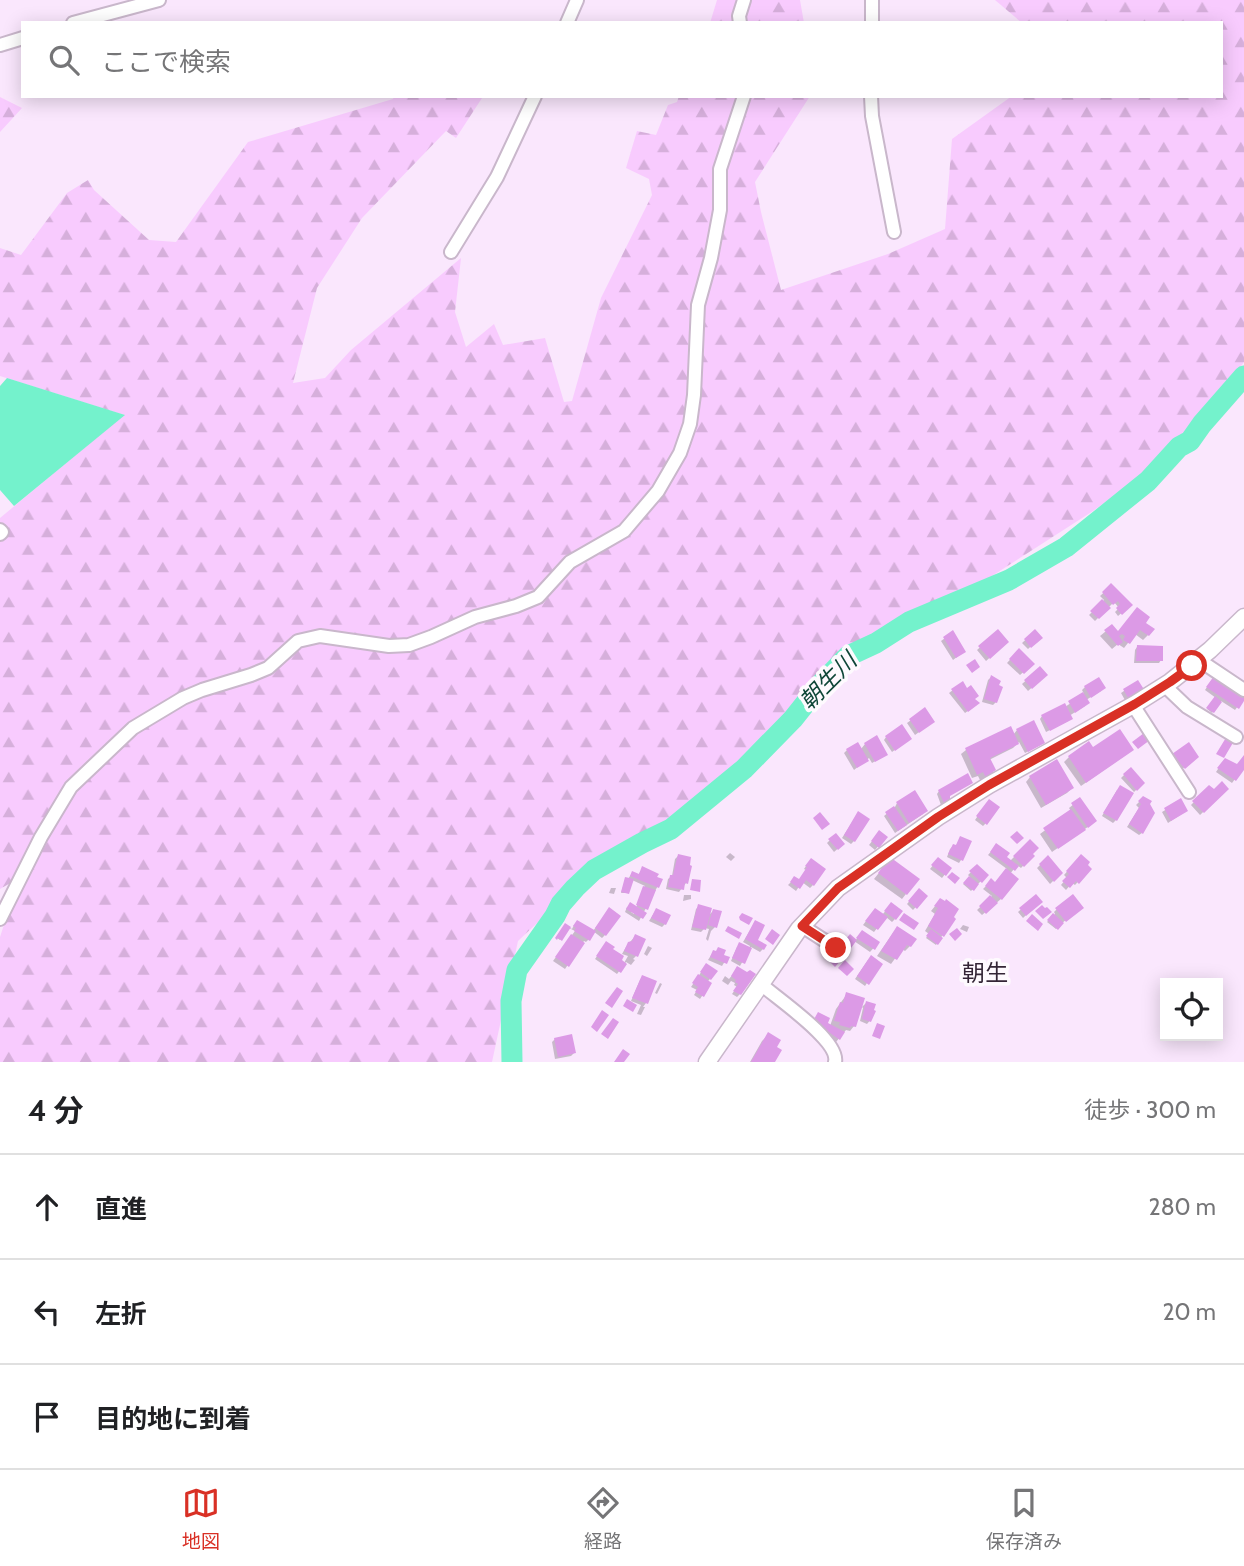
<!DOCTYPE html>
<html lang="ja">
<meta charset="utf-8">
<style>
:root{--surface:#fff;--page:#f2f2f2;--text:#202124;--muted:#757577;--line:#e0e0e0;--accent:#d93025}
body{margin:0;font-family:Cabin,"Noto Sans JP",sans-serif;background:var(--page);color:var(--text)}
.controls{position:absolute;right:21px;bottom:21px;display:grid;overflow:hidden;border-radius:0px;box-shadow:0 4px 18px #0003}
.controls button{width:63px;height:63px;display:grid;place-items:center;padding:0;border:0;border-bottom:2px solid var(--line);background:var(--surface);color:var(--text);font:35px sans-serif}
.stop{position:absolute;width:21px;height:21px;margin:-16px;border:5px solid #d93025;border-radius:50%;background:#fff}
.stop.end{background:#d93025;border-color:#fff;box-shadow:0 2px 7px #0008}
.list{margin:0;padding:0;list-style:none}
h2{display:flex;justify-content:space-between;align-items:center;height:91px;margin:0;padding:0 28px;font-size:30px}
h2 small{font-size:23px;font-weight:400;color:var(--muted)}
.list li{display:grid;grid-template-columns:46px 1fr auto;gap:21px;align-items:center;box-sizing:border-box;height:105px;padding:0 28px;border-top:2px solid var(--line)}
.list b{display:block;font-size:26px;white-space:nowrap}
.list em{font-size:23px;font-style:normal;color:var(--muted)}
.icon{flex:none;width:38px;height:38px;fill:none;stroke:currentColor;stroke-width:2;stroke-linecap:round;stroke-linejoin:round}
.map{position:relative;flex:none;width:1244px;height:1062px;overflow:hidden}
.search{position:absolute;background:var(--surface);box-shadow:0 4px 18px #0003;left:21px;right:21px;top:21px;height:77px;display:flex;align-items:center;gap:18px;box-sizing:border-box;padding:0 24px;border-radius:0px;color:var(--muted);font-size:26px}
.sheet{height:406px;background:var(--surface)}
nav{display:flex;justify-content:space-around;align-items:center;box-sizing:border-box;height:98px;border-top:2px solid var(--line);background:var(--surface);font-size:19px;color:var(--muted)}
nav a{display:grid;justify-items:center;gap:4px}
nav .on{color:var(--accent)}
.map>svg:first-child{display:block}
.forest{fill:url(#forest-firs)}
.water{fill:#74f2cc}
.shadow{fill:#0003}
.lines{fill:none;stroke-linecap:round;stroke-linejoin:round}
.river{stroke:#74f2cc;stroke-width:21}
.building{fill:#dc9ae6}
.minor-casing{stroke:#c9b7cb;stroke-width:16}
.tertiary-casing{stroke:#c9b7cb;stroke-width:19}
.minor{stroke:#fff;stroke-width:12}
.tertiary{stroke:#fff;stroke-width:16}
.route{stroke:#d93025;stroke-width:9}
.labels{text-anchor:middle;stroke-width:7;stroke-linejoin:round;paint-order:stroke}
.water-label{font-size:23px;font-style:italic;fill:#0f4738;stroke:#fefafe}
.neighbourhood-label{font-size:23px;fill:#342636;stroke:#fefafe}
</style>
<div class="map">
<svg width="1244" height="1062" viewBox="0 0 1244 1062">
<defs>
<pattern id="forest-firs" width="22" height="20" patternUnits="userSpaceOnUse" patternTransform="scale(1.75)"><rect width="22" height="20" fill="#f8cbfe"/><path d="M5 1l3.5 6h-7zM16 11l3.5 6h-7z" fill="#d6afdb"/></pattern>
</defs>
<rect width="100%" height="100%" fill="#fae7fd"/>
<!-- forest -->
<path class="forest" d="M 717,0 L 800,0 L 804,23 L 710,23 Z
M 995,0 L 1244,0 L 1244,362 L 1190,441 L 1093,511 L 947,605 L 909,622 L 832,673 L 747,751 L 693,815 L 614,851 L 518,941 L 492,1062 L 0,1062 L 0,937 L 19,878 L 0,889 L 0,518 L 124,415 L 0,376 L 0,248 L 21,255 L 67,193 L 88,180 L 94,190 L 149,240 L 176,242 L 248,142 L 393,99 L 394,96 L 482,98 L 456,138 L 446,131 L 362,218 L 317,288 L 293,383 L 325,378 L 351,350 L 461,258 L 455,312 L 466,347 L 494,324 L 503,345 L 545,338 L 564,402 L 572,401 L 601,298 L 652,195 L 649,179 L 626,168 L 637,131 L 656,135 L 668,105 L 677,102 L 679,96 L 810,96 L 755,182 L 761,212 L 781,290 L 888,254 L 945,229 L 952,139 L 1012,96 L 1221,96 L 1221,23 L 1022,23 Z
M 0,97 L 22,108 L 0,132 Z"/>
<!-- water -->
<path class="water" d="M 7,378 L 125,415 L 14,506 L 0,490 L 0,386 Z"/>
<!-- shadow -->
<path class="shadow" d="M 1111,586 L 1131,605 L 1118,616 L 1115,612 L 1119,608 L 1114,602 L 1095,621 L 1089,615 L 1104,600 L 1100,596 Z
M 1143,623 L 1148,635 L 1143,640 L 1135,634 L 1124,648 L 1118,644 L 1112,649 L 1100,636 L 1111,627 L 1117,633 Z
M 998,631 L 1007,642 L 986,661 L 977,650 Z
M 1035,631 L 1040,638 L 1028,649 L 1022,643 Z
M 952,633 L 961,654 L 953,660 L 941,641 Z
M 1137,647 L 1161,660 L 1159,663 L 1134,663 L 1135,650 Z
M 1019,650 L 1033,664 L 1020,675 L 1007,663 Z
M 1040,668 L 1046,675 L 1028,691 L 1022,684 Z
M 991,677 L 996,702 L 993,705 L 982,702 L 988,680 Z
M 1211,681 L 1244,698 L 1235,710 L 1221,701 L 1212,713 L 1207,709 L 1216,698 L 1205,690 Z
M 1137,682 L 1143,691 L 1126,702 L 1121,693 Z
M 962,683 L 975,706 L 965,713 L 949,693 Z
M 1085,687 L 1101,691 L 1086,700 L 1085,706 L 1069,716 L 1068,721 L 1046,732 L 1040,719 L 1042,716 L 1065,707 L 1084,694 L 1082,690 Z
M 925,710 L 930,724 L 915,735 L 907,723 Z
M 1010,728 L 1013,735 L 1017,730 L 1040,745 L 1025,753 L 1019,742 L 1013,748 L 989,760 L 994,770 L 982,784 L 978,776 L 972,778 L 961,754 L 966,750 Z
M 886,737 L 907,741 L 892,752 L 884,740 Z
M 865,744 L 883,757 L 872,763 L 869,758 L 854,770 L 844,753 L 847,750 L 861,749 Z
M 1188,745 L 1197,757 L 1181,770 L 1171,758 Z
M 1093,750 L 1127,754 L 1081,786 L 1064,762 L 1069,757 Z
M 1244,756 L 1244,767 L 1232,783 L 1216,772 L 1222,763 L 1237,766 Z
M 1130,769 L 1143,783 L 1134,792 L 1121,778 Z
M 1030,777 L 1072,788 L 1067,793 L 1041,808 L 1026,782 Z
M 1209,787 L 1214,792 L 1227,789 L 1200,815 L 1191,805 Z
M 1117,790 L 1116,820 L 1113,823 L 1102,816 Z
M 939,791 L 948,796 L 949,799 L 941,805 L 937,794 Z
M 1143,798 L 1142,833 L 1139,835 L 1127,827 L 1139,808 L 1136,805 Z
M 1079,800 L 1092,824 L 1052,852 L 1040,834 L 1071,811 L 1069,808 Z
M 1180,801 L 1183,813 L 1168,823 L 1162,812 Z
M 897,803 L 923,814 L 895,833 L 884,816 L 895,807 Z
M 986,804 L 986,823 L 983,826 L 975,820 Z
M 856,816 L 854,841 L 851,844 L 842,838 Z
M 835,835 L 843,844 L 834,852 L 827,843 Z
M 877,835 L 885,838 L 875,850 L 869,845 Z
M 961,838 L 961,860 L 959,863 L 947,857 L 950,849 L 953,846 L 955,847 Z
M 1030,841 L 1030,854 L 1032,856 L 1021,868 L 1017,865 L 1010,874 L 1017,880 L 1001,899 L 982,915 L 977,910 L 992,896 L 983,889 L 991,881 L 994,884 L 1007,869 L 988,855 L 994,848 L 1010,861 Z
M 730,853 L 735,857 L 731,861 L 726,857 Z
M 678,856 L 686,883 L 679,892 L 666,889 L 668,879 L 672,876 L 675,859 Z
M 1081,856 L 1085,865 L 1090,869 L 1075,885 L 1072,883 L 1066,890 L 1061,885 L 1067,878 L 1064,875 Z
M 1048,857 L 1061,873 L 1050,884 L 1037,868 Z
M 938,859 L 950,868 L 942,878 L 930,869 Z
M 808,863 L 813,885 L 810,888 L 802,882 L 796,891 L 788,885 L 792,881 L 799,881 L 806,870 L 804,869 Z
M 886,864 L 906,894 L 902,899 L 874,879 Z
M 977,866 L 987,875 L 971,891 L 963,884 L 970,877 L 968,875 Z
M 643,868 L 661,880 L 639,921 L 625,912 L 627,907 L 633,906 L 631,912 L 634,914 L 643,888 L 645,886 L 632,880 L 628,893 L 621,893 L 625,880 L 628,879 L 632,873 L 638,875 Z
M 611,888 L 616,888 L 614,894 L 609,893 Z
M 919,890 L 926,896 L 913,910 L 907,904 Z
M 684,895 L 691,895 L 691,899 L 683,901 Z
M 1036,896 L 1040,902 L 1023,918 L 1018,912 Z
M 1073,896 L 1079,910 L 1062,923 L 1056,929 L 1047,922 L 1055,914 L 1054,912 L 1056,910 Z
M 940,900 L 942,936 L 936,945 L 926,938 L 929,934 L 925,931 L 935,914 L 931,911 Z
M 699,906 L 707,917 L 713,911 L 715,927 L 711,931 L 708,941 L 706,939 L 709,929 L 705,928 L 701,932 L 691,930 L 696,909 Z
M 889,907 L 895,919 L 892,922 L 886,917 L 874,932 L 863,925 L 872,913 L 882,915 Z
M 656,910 L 665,924 L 662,927 L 649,921 Z
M 607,912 L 605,935 L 602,938 L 593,931 L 588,940 L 586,942 L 584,941 L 565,969 L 553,961 L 575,931 L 569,928 L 560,940 L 557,938 L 565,925 L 572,929 L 574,925 L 593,931 Z
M 755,922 L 755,941 L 765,945 L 763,949 L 760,952 L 751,947 L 740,966 L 731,961 L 737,947 L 749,948 L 750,946 L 743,942 Z
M 963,925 L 969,927 L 967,932 L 960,929 Z
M 862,932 L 878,943 L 870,952 L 854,941 L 845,951 L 841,947 L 850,936 L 855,941 Z
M 893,933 L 910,946 L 905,951 L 902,949 L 891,964 L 877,956 Z
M 635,936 L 636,956 L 633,959 L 635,960 L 631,965 L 626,962 L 617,974 L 595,959 L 604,946 L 611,949 L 624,963 L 628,956 L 622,954 L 626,947 Z
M 648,946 L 652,948 L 647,956 L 644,954 Z
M 713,952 L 727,958 L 722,966 L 708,960 Z
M 868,960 L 867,983 L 865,986 L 855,979 Z
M 704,968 L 710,979 L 707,982 L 702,996 L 700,999 L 694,995 L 697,990 L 691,987 Z
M 738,968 L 740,994 L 737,997 L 732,994 L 737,987 L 734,985 L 735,983 L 731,981 L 728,985 L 722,981 L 725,976 L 729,979 Z
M 642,977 L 646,1003 L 643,1007 L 645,1007 L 641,1015 L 637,1014 L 641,1005 L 631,1001 L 640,980 Z
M 660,983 L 662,984 L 657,994 L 655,993 Z
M 847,994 L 854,1026 L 850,1031 L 846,1030 L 836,1042 L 811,1025 L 826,1023 L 830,1026 L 836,1009 Z
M 866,1003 L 872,1018 L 867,1024 L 860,1021 L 863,1008 L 862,1007 Z
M 768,1035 L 773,1062 L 750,1062 L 762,1041 Z
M 555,1039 L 574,1053 L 571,1056 L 555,1059 L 552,1042 Z"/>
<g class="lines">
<!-- river -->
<path class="river" d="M 512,1062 L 511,1001 L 517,970 L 555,916 L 561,904 L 575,888 L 594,870 L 642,843 L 671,829 L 744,769 L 793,719 L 820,685 L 848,656 L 876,643 L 909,622 L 1009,580 L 1066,547 L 1148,481 L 1179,447 L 1190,441 L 1202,424 L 1244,376"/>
</g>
<!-- building -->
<path class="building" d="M 1111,583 L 1133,605 L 1122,615 L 1116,608 L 1120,604 L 1118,601 L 1113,605 L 1102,592 Z
M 1102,599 L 1111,608 L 1099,619 L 1090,611 Z
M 1137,607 L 1150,617 L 1146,623 L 1155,629 L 1149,636 L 1140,630 L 1130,644 L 1123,640 L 1125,636 L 1122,634 L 1119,636 L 1123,642 L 1118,646 L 1104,630 L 1112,624 L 1118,631 Z
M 998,629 L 1009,642 L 990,659 L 978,646 Z
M 1035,629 L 1043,638 L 1031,648 L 1024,639 Z
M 953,630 L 966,652 L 956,658 L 943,637 Z
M 1137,645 L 1163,646 L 1163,661 L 1136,661 Z
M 1019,648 L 1035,664 L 1024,674 L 1009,659 Z
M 975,659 L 980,667 L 972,673 L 966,665 Z
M 1040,666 L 1048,675 L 1032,689 L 1024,680 Z
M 991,675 L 1001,681 L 999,685 L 1003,687 L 997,703 L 984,699 Z
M 1214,676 L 1244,696 L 1244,701 L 1239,709 L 1206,687 Z
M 1099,677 L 1106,688 L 1091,698 L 1084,686 Z
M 1138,680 L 1145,691 L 1130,701 L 1123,689 Z
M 963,681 L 967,688 L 971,685 L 979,696 L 975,699 L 980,703 L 968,712 L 951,689 Z
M 1083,692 L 1090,703 L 1075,713 L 1068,701 Z
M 1215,696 L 1222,702 L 1214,713 L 1206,708 Z
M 1065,703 L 1073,719 L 1050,731 L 1041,715 Z
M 925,707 L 935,722 L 919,733 L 909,719 Z
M 1034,720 L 1045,743 L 1028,752 L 1016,729 Z
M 902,724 L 912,739 L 895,751 L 885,736 Z
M 1011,726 L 1019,744 L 990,758 L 996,770 L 993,772 L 995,776 L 987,780 L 983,772 L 977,775 L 965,748 Z
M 1120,729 L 1134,750 L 1086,783 L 1068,756 L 1089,741 L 1093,747 Z
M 1144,733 L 1150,740 L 1138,749 L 1132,742 Z
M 877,735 L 888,755 L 875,762 L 864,743 Z
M 1227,736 L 1234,741 L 1224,758 L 1216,754 Z
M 858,742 L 869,761 L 857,768 L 846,749 Z
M 1189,742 L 1199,757 L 1185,769 L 1172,754 Z
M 1244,755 L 1244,770 L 1236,781 L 1217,768 L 1225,758 L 1237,764 Z
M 1057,759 L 1074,788 L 1046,805 L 1029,776 Z
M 1131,767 L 1145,783 L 1137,791 L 1123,774 Z
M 968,773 L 973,783 L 950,796 L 950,800 L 944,803 L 938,790 Z
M 1222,781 L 1229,789 L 1204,813 L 1192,801 L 1209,785 L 1214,789 Z
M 1120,785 L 1134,793 L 1117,821 L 1103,813 Z
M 915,790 L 928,811 L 909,823 L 896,802 Z
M 1143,796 L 1152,801 L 1150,804 L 1155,813 L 1143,834 L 1129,824 L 1141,804 L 1138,801 Z
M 1080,797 L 1097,821 L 1088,828 L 1071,803 Z
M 1181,798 L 1188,811 L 1171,821 L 1164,808 Z
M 989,799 L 1000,807 L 987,825 L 976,816 Z
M 894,806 L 907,825 L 898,831 L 885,812 Z
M 1071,809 L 1086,830 L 1058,849 L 1043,828 Z
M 858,811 L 870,819 L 855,842 L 844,835 Z
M 820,812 L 830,824 L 822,830 L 813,818 Z
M 879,830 L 888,837 L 879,848 L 871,841 Z
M 1017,831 L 1024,838 L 1017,844 L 1010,837 Z
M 836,833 L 845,844 L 838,850 L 828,839 Z
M 960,836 L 972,841 L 963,861 L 948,854 L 953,844 L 956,845 Z
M 1030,839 L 1039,848 L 1033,854 L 1035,856 L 1024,867 L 1013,856 Z
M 996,843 L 1010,853 L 1007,857 L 1019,866 L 1015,871 L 990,852 Z
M 678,854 L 691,857 L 690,865 L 692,866 L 688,884 L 685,883 L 684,890 L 668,887 L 670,875 L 673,875 Z
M 1081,854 L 1090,862 L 1088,865 L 1092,869 L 1079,884 L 1076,881 L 1070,888 L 1062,881 L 1069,874 L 1066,871 Z
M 1048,855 L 1063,873 L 1054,882 L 1039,864 Z
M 890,857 L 920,879 L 907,895 L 878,873 Z
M 938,857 L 952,868 L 946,876 L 931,865 Z
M 811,858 L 826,869 L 814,886 L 806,880 L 800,889 L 790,882 L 794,876 L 799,879 L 807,867 L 805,866 Z
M 977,864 L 989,875 L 982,883 L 969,871 Z
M 642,866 L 659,874 L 657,877 L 663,879 L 659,888 L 630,876 L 632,871 L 639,874 Z
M 1006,868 L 1019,879 L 1002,900 L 985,886 L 991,878 L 995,882 Z
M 952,872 L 960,878 L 955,884 L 947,877 Z
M 969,876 L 979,884 L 974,891 L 963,883 Z
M 625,877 L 634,879 L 629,894 L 621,892 Z
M 692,879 L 701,880 L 700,892 L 690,890 Z
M 643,886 L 656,890 L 648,910 L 636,905 Z
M 919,888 L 928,896 L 917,909 L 908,901 Z
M 1036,894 L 1043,902 L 1026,916 L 1019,908 Z
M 1073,894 L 1084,908 L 1066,922 L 1055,908 Z
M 990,895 L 998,903 L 986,914 L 979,906 Z
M 940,898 L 945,901 L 946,899 L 959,909 L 954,917 L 956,919 L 944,937 L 928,926 L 938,908 L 934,906 Z
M 630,902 L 647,913 L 643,919 L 626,909 Z
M 891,902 L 903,911 L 896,920 L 884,911 Z
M 698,904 L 712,908 L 706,930 L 692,927 Z
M 1042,905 L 1045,908 L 1047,907 L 1052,912 L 1043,919 L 1035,911 Z
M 609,907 L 621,916 L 606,936 L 595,928 Z
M 656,908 L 671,915 L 666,925 L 651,918 Z
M 875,908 L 888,917 L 878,930 L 865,921 Z
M 713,909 L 722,911 L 717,928 L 708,925 Z
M 742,913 L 753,918 L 749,925 L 740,920 L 739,917 Z
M 904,913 L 919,923 L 914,930 L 899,920 Z
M 1053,913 L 1064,923 L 1058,930 L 1047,920 Z
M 1032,914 L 1043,924 L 1038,931 L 1026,921 Z
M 577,920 L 596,931 L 590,941 L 574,931 L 576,928 L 573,926 Z
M 755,920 L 765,925 L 758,940 L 767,945 L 764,950 L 745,939 Z
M 565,923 L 571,927 L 562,941 L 558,938 L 557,940 L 555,938 Z
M 728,926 L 742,933 L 739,939 L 725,931 Z
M 897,926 L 917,939 L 911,947 L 907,945 L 897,960 L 881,951 Z
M 957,928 L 962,934 L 955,941 L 949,934 Z
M 772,929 L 780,935 L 773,945 L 765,939 Z
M 931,929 L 943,938 L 938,945 L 926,936 Z
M 862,930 L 880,942 L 875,950 L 856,938 Z
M 571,934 L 585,943 L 569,967 L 555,957 Z
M 635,934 L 646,939 L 638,957 L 624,951 L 628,942 L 632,941 Z
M 850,934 L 857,940 L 848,952 L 840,946 Z
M 606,941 L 615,947 L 613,949 L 624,956 L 622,960 L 627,964 L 621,973 L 596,956 Z
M 739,942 L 752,948 L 745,964 L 732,958 Z
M 718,947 L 726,950 L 724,955 L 730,957 L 727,964 L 710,957 L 713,950 L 716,951 Z
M 834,951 L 842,959 L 835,967 L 827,959 Z
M 871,955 L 883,964 L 869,985 L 857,976 Z
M 845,960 L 854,969 L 847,976 L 838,968 Z
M 706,963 L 718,971 L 711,980 L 700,972 Z
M 737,966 L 747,972 L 750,970 L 756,974 L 741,995 L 733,991 L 738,984 L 735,982 L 736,980 L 731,976 Z
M 698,974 L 712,983 L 704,997 L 695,992 L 698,987 L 692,983 Z
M 642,975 L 657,981 L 648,1004 L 632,998 Z
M 617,987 L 623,991 L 612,1008 L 605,1003 Z
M 846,992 L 865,998 L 856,1027 L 851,1026 L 850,1028 L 839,1025 L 840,1022 L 834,1021 L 840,1002 L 843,1003 Z
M 627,999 L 637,1005 L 633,1012 L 623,1006 Z
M 866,1001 L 876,1004 L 874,1010 L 876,1011 L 871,1022 L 862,1019 Z
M 602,1010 L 609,1015 L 597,1032 L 591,1027 Z
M 818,1012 L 830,1018 L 828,1023 L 845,1032 L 840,1040 L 813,1021 Z
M 613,1018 L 619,1022 L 608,1039 L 601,1034 Z
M 877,1023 L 885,1026 L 880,1039 L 872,1036 Z
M 768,1032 L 781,1040 L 777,1047 L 782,1050 L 775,1062 L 751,1062 Z
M 572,1034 L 576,1053 L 558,1057 L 554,1038 Z
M 623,1049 L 630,1054 L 624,1062 L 614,1062 Z"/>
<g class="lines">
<!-- minor casing -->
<g class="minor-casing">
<path id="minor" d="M 73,23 L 159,0
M 567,23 L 577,0
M 740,23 L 739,16 L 744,0
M 872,23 L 872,0
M 0,45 L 23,38
M 871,96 L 872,116 L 894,232
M 451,252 L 497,177 L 535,96
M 0,530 L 2,532 L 0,534
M 1199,660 L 1244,690
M 1165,686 L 1187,707 L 1236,737
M 1133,705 L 1189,792
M 0,919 L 41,837 L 71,787 L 133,728 L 183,698 L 202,690 L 251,675 L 268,668 L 298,641 L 320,636 L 389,646 L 409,645 L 431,637 L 475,617 L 516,606 L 538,597 L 570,562 L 624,531 L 658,491 L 680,453 L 690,424 L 694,395 L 698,305 L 711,258 L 720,210 L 720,169 L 744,96
M 802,926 L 836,948
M 762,985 C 778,999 840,1041 835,1062"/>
</g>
<!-- tertiary casing -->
<g class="tertiary-casing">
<path id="tertiary" d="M 707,1062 L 799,929 L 838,888 L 938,817 L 989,785 L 1135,704 L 1170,682 L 1210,650 L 1244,617"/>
</g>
<!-- minor -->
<use href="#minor" class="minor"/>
<!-- tertiary -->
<use href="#tertiary" class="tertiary"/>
</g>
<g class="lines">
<!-- route -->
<path class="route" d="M 836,948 L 802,926 L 838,888 L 938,817 L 989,785 L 1135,704 L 1170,682 L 1192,666"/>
</g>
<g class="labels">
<!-- water labels -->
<g class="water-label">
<text transform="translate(828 681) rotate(-45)" y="8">朝生川</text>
</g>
<!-- neighbourhood labels -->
<g class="neighbourhood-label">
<text x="985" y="981">朝生</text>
</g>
</g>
</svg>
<div class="controls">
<button><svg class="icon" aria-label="locate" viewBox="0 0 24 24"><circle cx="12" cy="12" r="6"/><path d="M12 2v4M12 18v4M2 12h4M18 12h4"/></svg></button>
</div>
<div class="stop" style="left:1192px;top:666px"></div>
<div class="stop end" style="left:836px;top:948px"></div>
<div class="search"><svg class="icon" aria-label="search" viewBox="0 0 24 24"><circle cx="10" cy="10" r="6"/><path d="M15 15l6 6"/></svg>ここで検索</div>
</div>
<section class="sheet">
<h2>4 分<small>徒歩 · 300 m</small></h2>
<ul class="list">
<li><svg class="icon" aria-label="ahead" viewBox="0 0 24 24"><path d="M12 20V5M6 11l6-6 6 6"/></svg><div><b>直進</b></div><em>280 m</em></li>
<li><svg class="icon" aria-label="left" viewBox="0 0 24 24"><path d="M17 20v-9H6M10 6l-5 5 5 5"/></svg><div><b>左折</b></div><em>20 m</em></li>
<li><svg class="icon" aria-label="arrive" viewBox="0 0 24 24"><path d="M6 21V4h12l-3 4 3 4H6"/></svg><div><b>目的地に到着</b></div></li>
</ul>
</section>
<nav>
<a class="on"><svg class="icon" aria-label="map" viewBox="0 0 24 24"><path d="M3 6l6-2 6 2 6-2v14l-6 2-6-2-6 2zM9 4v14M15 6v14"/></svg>地図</a>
<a><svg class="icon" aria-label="directions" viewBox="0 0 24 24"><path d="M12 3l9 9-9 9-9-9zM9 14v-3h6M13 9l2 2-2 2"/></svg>経路</a>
<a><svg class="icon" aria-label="saved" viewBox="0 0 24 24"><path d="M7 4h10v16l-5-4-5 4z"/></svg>保存済み</a>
</nav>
